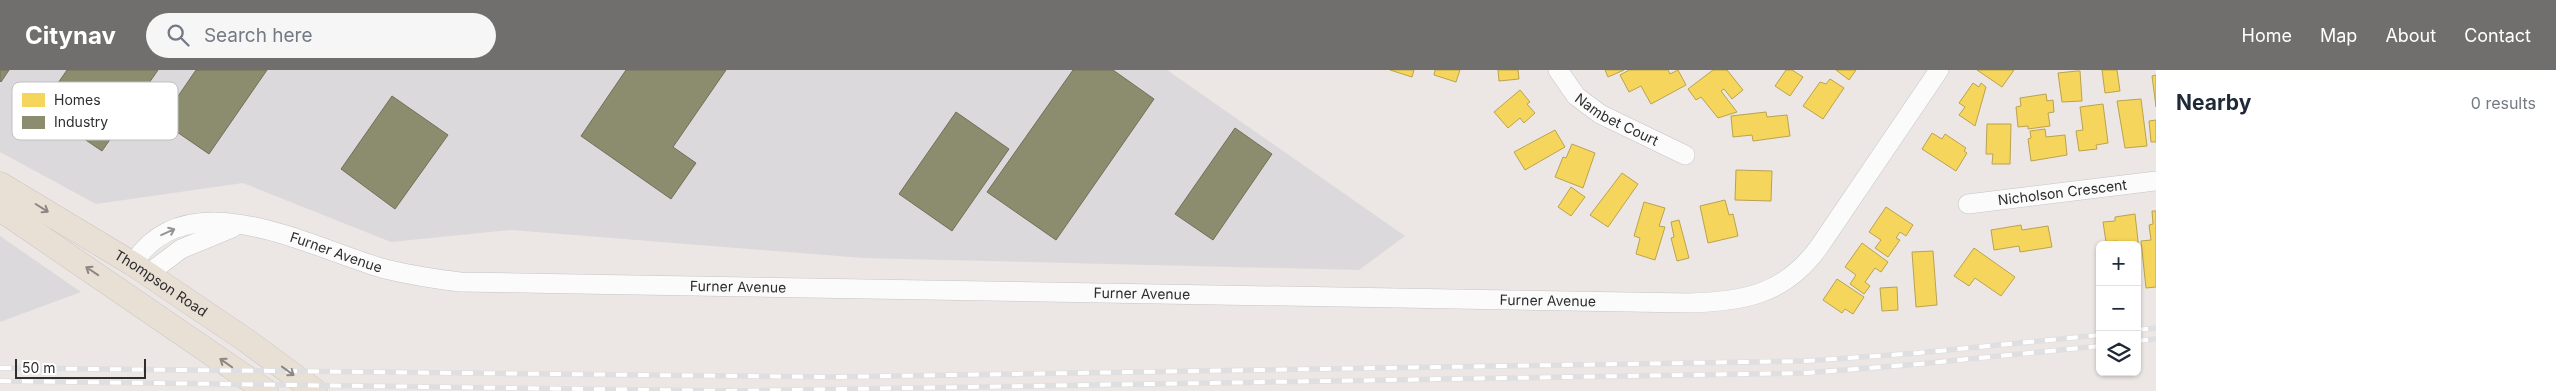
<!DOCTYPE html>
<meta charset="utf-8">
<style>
:root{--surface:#fff;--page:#f6f6f7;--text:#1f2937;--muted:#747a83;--line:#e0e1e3;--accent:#706f6e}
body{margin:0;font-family:Inter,sans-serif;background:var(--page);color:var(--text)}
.controls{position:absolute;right:15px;bottom:15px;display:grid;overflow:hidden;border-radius:8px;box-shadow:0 1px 4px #0004}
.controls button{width:45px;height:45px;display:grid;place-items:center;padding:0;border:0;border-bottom:1px solid var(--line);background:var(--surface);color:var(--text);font:25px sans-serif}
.scale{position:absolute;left:15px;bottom:12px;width:131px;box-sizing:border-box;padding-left:5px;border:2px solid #2e2e2e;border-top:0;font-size:14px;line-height:18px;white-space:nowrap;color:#2e2e2e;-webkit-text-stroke:4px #fff;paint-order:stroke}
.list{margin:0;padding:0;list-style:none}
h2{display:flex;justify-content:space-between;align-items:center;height:65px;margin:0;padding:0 20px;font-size:21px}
h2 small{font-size:16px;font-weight:400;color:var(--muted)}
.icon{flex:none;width:28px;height:28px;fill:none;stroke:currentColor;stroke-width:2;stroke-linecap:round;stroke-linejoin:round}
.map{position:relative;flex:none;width:2156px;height:321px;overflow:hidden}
header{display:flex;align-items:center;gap:30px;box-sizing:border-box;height:70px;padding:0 25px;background:var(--accent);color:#fff}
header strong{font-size:24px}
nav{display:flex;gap:28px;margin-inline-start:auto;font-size:18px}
.search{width:350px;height:45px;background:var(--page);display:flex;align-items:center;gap:12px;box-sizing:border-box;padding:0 18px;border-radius:28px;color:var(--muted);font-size:19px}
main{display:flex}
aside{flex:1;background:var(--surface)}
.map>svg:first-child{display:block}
.industrial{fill:#dbd9db}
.homes{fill:#f6d55c;stroke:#baa34e}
.industry{fill:#8c8c6e;stroke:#70705b}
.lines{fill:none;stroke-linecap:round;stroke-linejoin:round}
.minor-casing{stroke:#c6c4c5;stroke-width:20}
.major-casing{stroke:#c6c4c4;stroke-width:25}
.minor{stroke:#fcfbfb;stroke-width:19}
.major{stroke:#e9e0d5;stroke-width:24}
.rail-casing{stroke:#dfdfe1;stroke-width:5.5}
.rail{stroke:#fff;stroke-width:4;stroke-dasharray:11;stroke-linecap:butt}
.oneway{stroke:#8c8782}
.oneway2{stroke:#959494}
.labels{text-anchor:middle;stroke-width:5;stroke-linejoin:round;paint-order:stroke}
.street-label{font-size:14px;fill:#2e2e2e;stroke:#fff}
.key{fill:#fff;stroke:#c0c0c0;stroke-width:1}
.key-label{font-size:14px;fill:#2e2e2e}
</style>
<header>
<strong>Citynav</strong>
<div class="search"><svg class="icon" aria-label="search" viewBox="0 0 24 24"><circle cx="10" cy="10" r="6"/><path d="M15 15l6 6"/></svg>Search here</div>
<nav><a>Home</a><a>Map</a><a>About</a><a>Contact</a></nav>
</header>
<main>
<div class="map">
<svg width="2156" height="321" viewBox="0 0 2156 321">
<rect width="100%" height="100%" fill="#ece7e4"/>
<!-- industrial -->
<path class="industrial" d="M 0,0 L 1167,0 L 1405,166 L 1359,200 L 863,188 L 511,160 L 391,172 L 243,113 L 96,134 L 0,82 Z
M 0,166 L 81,222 L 0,252 Z"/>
<!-- homes -->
<path class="homes" d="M 1390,0 L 1414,0 L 1412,7 Z
M 1435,0 L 1460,0 L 1456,12 L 1434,5 Z
M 1498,0 L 1518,0 L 1519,9 L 1499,11 Z
M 1605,0 L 1624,0 L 1608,7 Z
M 1629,0 L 1668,0 L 1670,4 L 1678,0 L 1686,15 L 1651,34 L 1641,16 L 1629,22 L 1620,5 Z
M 1713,0 L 1727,0 L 1743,20 L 1732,29 L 1724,19 L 1721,21 L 1737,42 L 1718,48 L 1701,27 L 1696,30 L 1688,19 Z
M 1786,0 L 1792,0 L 1803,7 L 1790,26 L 1775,16 Z
M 1836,0 L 1856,0 L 1849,10 Z
M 1977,0 L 2014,0 L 2002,17 Z
M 2102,0 L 2117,0 L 2120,21 L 2105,23 Z
M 2077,1 L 2080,1 L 2082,31 L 2062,32 L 2058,3 Z
M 2156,5 L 2156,37 L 2152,6 Z
M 1830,9 L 1844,18 L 1823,49 L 1803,36 L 1820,12 L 1826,14 Z
M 1973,13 L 1979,17 L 1981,13 L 1986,17 L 1975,56 L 1959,45 L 1965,37 L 1959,33 Z
M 1520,20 L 1530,32 L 1527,34 L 1535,43 L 1524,53 L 1520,48 L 1508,58 L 1494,42 Z
M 2046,24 L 2047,31 L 2053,30 L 2054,42 L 2048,43 L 2050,56 L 2028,59 L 2028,56 L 2018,57 L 2016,37 L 2021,36 L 2020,28 Z
M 2141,29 L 2147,76 L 2125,78 L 2117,31 Z
M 2103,34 L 2108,73 L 2096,75 L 2097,79 L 2079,81 L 2076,61 L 2083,60 L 2080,37 Z
M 1766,42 L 1767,47 L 1787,45 L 1790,66 L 1753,71 L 1752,65 L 1733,67 L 1731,46 Z
M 2156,50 L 2156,72 L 2151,72 L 2149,51 Z
M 1987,54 L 2011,54 L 2010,94 L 1992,94 L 1993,84 L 1986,84 Z
M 2045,59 L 2046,67 L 2065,65 L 2067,85 L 2031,91 L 2028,69 L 2031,68 L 2030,61 Z
M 1555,60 L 1565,77 L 1525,100 L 1514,82 Z
M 1932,63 L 1942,69 L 1945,64 L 1966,78 L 1964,81 L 1967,83 L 1956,101 L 1922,79 Z
M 1572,74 L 1595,83 L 1583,118 L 1555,107 L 1563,87 L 1566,88 Z
M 1736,100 L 1772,101 L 1771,131 L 1735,130 Z
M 1622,103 L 1638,114 L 1608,157 L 1590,145 Z
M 1571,117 L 1585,127 L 1571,146 L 1558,137 Z
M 1725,130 L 1729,145 L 1733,144 L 1738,166 L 1708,173 L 1700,136 Z
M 1644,132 L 1665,138 L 1659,156 L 1665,157 L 1655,190 L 1636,184 L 1640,168 L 1634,166 Z
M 1886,137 L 1913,155 L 1906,166 L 1900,162 L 1896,168 L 1900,170 L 1888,187 L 1875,178 L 1881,170 L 1869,162 Z
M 2152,141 L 2156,141 L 2156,217 L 2146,218 L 2141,171 L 2151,170 L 2149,155 L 2153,154 Z
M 2135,144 L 2140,189 L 2137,189 L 2137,175 L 2117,175 L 2117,171 L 2106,172 L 2103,152 L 2115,151 L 2115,147 Z
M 1679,150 L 1689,188 L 1677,191 L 1671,168 L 1674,167 L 1671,152 Z
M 2021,155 L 2022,160 L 2048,156 L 2052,177 L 2020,182 L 2019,176 L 1994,180 L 1991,160 Z
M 1862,173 L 1888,192 L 1881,202 L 1875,198 L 1865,212 L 1870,216 L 1864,224 L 1850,214 L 1856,205 L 1845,197 Z
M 1974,178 L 2015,207 L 2001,226 L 1975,208 L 1969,216 L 1954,206 Z
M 1933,181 L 1937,235 L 1916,237 L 1912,182 Z
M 1837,209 L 1864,227 L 1853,244 L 1845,239 L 1842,243 L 1823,230 Z
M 1897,217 L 1898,240 L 1882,241 L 1880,218 Z"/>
<!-- industry -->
<path class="industry" d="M 0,0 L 9,0 L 1,12 L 0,11 Z
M 67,0 L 158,0 L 102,81 L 40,39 Z
M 196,0 L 267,0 L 209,84 L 161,51 Z
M 626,0 L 726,0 L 673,77 L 696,93 L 671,129 L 581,66 Z
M 1073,0 L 1113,0 L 1154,29 L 1056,170 L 987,122 Z
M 392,26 L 448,65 L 395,139 L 341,99 Z
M 956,42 L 1009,79 L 952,161 L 899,124 Z
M 1235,58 L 1272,84 L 1213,170 L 1175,144 Z"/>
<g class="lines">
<!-- minor casing -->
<g class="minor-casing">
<g id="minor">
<path id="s1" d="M 1558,0 L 1576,26 L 1600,44 L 1685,85"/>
<path id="s2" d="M 1968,134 L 2156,111"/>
<path id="s3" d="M 133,194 C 187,107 313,179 385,199 C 410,205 435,209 460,212 L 1688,233 C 1744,232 1785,224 1819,177 L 1939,0"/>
<path d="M 148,204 L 181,179 L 232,158"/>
</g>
</g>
<!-- major casing -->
<g class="major-casing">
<g id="major">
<path id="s4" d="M 0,114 L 133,194 L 247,271 L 315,321"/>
<path d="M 0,139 L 266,321"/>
</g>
</g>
<!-- minor -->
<use href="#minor" class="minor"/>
<!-- major -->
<use href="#major" class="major"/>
<!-- rail casing -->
<g class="rail-casing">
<path id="rail" d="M 2137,260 L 2156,258
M 2137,271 L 2156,269
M 0,298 L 831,307 L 1806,291 L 1918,283 L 2100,265
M 0,311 L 729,321 L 1806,303 L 1919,294 L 2100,276"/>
</g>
<!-- rail -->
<use href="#rail" class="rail"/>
</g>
<!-- one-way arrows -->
<defs><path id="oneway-shaft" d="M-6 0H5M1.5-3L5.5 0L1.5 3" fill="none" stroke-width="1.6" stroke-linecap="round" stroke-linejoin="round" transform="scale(1.25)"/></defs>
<g class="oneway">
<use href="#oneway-shaft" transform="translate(42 138) rotate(32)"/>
<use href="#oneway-shaft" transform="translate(92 201) rotate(-146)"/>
<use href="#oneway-shaft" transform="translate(226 293) rotate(-145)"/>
<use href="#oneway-shaft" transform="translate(288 301) rotate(36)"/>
</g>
<use class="oneway2" href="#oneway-shaft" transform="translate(168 162) rotate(-24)"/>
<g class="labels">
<!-- street labels -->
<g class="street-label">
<text dy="5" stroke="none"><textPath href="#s1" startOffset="79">Nambet Court</textPath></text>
<text dy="5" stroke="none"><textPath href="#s2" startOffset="95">Nicholson Crescent</textPath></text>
<text dy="5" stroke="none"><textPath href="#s3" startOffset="222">Furner Avenue</textPath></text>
<text dy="5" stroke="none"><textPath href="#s4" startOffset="189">Thompson Road</textPath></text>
<text dy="5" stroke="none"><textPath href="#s3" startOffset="628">Furner Avenue</textPath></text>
<text dy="5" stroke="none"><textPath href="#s3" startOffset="1032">Furner Avenue</textPath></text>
<text dy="5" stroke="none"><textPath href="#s3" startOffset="1438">Furner Avenue</textPath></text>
</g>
</g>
<!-- legend -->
<rect x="12" y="12" width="166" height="58" rx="8" class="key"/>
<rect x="22" y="23" width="23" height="14" fill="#f6d55c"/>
<rect x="22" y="46" width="23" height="13" fill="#8c8c6e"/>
<g class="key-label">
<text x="54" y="35">Homes</text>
<text x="54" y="57">Industry</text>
</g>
</svg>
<div class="controls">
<button>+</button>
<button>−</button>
<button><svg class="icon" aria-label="layers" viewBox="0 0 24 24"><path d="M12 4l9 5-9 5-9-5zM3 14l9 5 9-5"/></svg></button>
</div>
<div class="scale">50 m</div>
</div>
<aside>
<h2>Nearby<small>0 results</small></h2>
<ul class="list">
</ul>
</aside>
</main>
